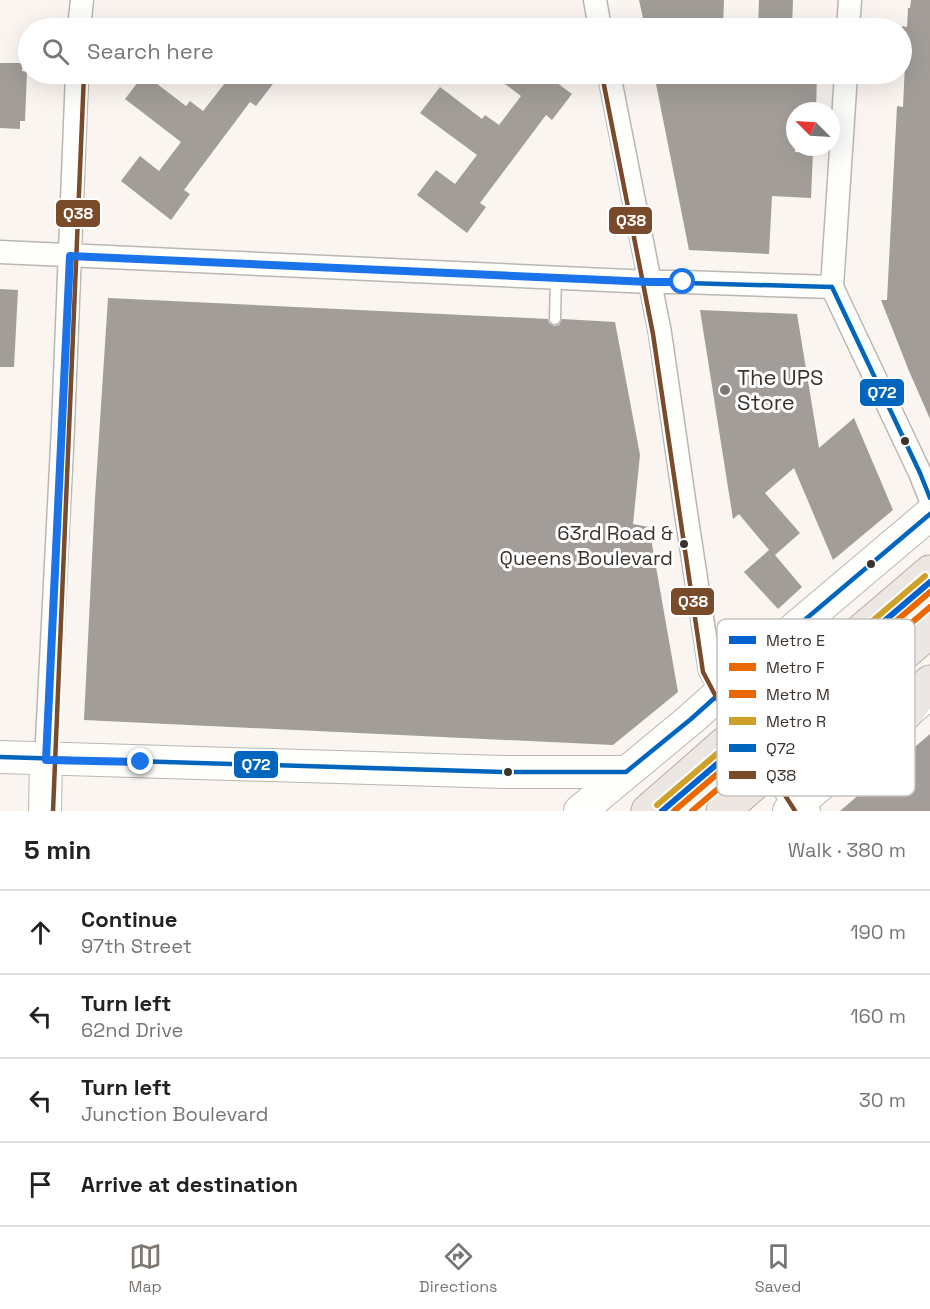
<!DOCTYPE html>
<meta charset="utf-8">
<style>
:root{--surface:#fff;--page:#f6f6f6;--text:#222;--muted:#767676;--line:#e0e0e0;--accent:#7d7772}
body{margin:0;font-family:"Space Grotesk",sans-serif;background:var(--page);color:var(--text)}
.compass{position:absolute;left:786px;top:102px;width:54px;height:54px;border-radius:50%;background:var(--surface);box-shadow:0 6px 24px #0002;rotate:294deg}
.stop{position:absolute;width:18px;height:18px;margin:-14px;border:4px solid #1a73e8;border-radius:50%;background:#fff}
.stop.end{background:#1a73e8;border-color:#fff;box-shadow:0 2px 6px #0008}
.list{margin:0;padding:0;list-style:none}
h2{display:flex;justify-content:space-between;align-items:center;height:78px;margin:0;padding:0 24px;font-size:26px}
h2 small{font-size:20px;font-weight:400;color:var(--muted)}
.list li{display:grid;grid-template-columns:39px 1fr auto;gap:18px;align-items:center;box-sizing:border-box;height:84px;padding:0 24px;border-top:2px solid var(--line)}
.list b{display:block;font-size:22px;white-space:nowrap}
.list p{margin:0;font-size:20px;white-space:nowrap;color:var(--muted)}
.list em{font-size:20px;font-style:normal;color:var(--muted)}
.icon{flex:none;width:33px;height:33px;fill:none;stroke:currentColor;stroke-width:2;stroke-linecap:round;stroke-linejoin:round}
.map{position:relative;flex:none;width:930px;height:811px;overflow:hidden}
.search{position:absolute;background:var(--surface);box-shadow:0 6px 24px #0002;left:18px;right:18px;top:18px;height:66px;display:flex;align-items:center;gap:15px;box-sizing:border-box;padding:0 21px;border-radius:33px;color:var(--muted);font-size:22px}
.sheet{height:414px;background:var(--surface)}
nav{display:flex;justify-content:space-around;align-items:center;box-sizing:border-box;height:84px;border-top:2px solid var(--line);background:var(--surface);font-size:16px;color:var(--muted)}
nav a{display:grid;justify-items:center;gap:3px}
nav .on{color:var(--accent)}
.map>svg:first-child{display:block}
.building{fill:#a29d98}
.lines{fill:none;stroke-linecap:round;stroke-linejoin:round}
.lane-casing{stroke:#bbb6b1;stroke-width:13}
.street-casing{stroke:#bbb6b1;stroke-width:25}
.secondary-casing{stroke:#bbb6b1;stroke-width:34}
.primary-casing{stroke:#b6aca1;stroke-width:35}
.lane{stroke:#fefefd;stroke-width:10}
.street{stroke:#fefefd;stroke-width:22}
.secondary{stroke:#fefefd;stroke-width:32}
.primary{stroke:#ece7e2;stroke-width:33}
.bus-1-casing{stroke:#fff;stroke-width:9}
.bus-2-casing{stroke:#fff;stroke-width:9}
.bus-1{stroke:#0065bd;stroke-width:4.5}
.bus-2{stroke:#7a4b2a;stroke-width:4.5}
.metro-1-casing{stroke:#fff;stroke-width:10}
.metro-2-casing{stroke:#fff;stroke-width:10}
.metro-3-casing{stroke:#fff;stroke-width:10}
.metro-4-casing{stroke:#fff;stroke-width:10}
.metro-1{stroke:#0062cf;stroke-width:6}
.metro-2{stroke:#eb6800;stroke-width:6}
.metro-3{stroke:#eb6800;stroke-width:6}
.metro-4{stroke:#d0a128;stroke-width:6}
.route{stroke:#1a73e8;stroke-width:8}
.poi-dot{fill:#7d7772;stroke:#fff;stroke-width:2}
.bus-dot{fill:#3a332e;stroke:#fff;stroke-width:2}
.labels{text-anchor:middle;stroke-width:6;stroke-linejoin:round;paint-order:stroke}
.bus-label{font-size:20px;fill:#3a332e;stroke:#fff;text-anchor:end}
.poi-label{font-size:22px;fill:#3a332e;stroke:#fff;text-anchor:start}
.key{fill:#fff;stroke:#c4c2c0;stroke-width:1.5}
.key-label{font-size:16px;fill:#3a332e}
.line-badge{stroke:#fff;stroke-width:2}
.badge-label{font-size:16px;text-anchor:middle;font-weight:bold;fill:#fff}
</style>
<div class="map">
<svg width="930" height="811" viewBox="0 0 930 811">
<rect width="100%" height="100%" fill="#faf5f0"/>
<!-- building -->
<path class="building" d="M 639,0 L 724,0 L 723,28 L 645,28 Z
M 759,0 L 793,0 L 792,28 L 758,28 Z
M 911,0 L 930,0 L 930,419 L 909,371 L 881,300 L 887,300 L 897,106 L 903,107 L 905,63 L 902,63 L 902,26 L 907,27 L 908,8 L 910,8 Z
M 0,63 L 22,63 L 22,71 L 27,72 L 25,121 L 20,121 L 20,129 L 0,128 Z
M 144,74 L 186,106 L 190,101 L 203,111 L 232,74 L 267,74 L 276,80 L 256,106 L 250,102 L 184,190 L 190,194 L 171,220 L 121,181 L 140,156 L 159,171 L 181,142 L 125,99 Z
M 492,74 L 545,74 L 572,94 L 552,120 L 546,115 L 480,203 L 486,207 L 467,233 L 417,195 L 436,170 L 455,184 L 477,155 L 420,113 L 440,87 L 482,119 L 485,115 L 499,125 L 521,96 Z
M 654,74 L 817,74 L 816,111 L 795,111 L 795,152 L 813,153 L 811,198 L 772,196 L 769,254 L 689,250 Z
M 0,289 L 18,290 L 14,367 L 0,367 Z
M 108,298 L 548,319 L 549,323 L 554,326 L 559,325 L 562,319 L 615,322 L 640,455 L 633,524 L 649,527 L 678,692 L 613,745 L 84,720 L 95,498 Z
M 700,310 L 797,314 L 819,448 L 854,418 L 893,510 L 833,560 L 794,468 L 765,493 L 800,533 L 775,555 L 802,587 L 778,609 L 744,572 L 769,550 L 739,514 L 733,519 Z
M 930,734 L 930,811 L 840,811 Z"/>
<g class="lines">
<!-- lane casing -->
<g class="lane-casing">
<path id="lane" d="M 555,319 L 556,277"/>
</g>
<!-- street casing -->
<g class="street-casing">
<path id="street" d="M 595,0 L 600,28
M 79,28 L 82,0
M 848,28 L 850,0
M 609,74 L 660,333 L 686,513 L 710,670 L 722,691
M 846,74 L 832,287 L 920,473 L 930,498
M 0,252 L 650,282 L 683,282 L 832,287
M 46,760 L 63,427 L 77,74"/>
</g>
<!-- secondary casing -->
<g class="secondary-casing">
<path id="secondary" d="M 722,691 L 729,706 L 775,766 L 804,811
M 0,757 L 503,772 L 626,772
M 45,811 L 46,760
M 580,811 L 691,719 L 749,667 L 930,514
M 789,811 L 926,696"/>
</g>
<!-- primary casing -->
<g class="primary-casing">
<path id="primary" d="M 905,714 L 930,682
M 648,811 L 745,726 L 773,706 L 930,572
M 723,811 L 802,741 L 930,631"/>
</g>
<!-- lane -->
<use href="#lane" class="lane"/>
<!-- street -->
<use href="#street" class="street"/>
<!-- secondary -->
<use href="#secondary" class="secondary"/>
<!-- primary -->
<use href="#primary" class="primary"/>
<!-- bus-1 casing -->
<g class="bus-1-casing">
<path id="bus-1" d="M 832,287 L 920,473 L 930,498
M 0,757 L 503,772 L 626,772 L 691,719 L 749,667 L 930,514
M 46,760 L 70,256 L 650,282 L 832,287"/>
</g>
<!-- bus-2 casing -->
<g class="bus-2-casing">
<path id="bus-2" d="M 602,75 L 653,334 L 703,672 L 723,710 L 769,770 L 795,811
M 53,811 L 84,74"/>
</g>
<!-- bus-1 -->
<use href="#bus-1" class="bus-1"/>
<!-- bus-2 -->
<use href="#bus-2" class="bus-2"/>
<!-- metro-1 casing -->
<g class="metro-1-casing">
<path id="metro-1" d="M 662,811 L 930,582"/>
</g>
<!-- metro-2 casing -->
<g class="metro-2-casing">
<path id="metro-2" d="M 692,811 L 930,607"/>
</g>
<!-- metro-3 casing -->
<g class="metro-3-casing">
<path id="metro-3" d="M 674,811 L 930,592"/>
</g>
<!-- metro-4 casing -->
<g class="metro-4-casing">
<path id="metro-4" d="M 657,805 L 925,576"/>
</g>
<!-- metro-1 -->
<use href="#metro-1" class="metro-1"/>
<!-- metro-2 -->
<use href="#metro-2" class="metro-2"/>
<!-- metro-3 -->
<use href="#metro-3" class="metro-3"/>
<!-- metro-4 -->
<use href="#metro-4" class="metro-4"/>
</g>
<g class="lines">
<!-- route -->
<path class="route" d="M 141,762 L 46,760 L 70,256 L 650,282 L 683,282"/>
</g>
<!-- markers -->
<circle class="poi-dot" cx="725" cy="390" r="6"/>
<g class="bus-dot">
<circle cx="905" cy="441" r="5"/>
<circle cx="684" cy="544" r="5"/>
<circle cx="871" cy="564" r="5"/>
<circle cx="508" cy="772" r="5"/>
</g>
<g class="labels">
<!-- bus labels -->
<g class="bus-label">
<text x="673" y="540">63rd Road &amp;<tspan x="673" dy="25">Queens Boulevard</tspan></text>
</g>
<!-- poi labels -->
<g class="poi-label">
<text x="737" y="385">The UPS<tspan x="737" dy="25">Store</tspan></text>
</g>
</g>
<!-- legend -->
<rect x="717" y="619" width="198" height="177" rx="9" class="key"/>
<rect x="729" y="636" width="27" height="8" fill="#0062cf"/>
<rect x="729" y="663" width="27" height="8" fill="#eb6800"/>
<rect x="729" y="690" width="27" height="8" fill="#eb6800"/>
<rect x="729" y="717" width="27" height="8" fill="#d0a128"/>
<rect x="729" y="744" width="27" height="8" fill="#0065bd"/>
<rect x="729" y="771" width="27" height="8" fill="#7a4b2a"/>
<g class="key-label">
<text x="766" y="646">Metro E</text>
<text x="766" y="673">Metro F</text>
<text x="766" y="700">Metro M</text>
<text x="766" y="727">Metro R</text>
<text x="766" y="754">Q72</text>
<text x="766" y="781">Q38</text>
</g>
<g class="line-badge">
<rect x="55" y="199" width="46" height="29" rx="6" fill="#7a4b2a"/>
<rect x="608" y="206" width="45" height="29" rx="6" fill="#7a4b2a"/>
<rect x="859" y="378" width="46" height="29" rx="6" fill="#0065bd"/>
<rect x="670" y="587" width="45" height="29" rx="6" fill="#7a4b2a"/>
<rect x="233" y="750" width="46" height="29" rx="6" fill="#0065bd"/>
</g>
<g class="badge-label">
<text x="78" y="219">Q38</text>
<text x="631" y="226">Q38</text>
<text x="882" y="398">Q72</text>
<text x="693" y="607">Q38</text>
<text x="256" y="770">Q72</text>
</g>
</svg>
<svg class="compass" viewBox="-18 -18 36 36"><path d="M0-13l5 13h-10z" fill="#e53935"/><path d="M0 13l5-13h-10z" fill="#767676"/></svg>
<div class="stop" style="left:683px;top:282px"></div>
<div class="stop end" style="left:141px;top:762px"></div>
<div class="search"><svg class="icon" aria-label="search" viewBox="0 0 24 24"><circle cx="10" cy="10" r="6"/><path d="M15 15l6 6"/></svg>Search here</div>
</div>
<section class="sheet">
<h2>5 min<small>Walk · 380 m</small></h2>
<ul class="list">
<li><svg class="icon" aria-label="ahead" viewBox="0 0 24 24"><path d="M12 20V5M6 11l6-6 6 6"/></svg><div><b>Continue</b><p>97th Street</p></div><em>190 m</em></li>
<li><svg class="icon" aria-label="left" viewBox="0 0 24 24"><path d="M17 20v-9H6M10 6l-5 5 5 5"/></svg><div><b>Turn left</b><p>62nd Drive</p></div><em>160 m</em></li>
<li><svg class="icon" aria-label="left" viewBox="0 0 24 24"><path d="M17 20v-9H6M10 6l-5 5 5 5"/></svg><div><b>Turn left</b><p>Junction Boulevard</p></div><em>30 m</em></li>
<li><svg class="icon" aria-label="arrive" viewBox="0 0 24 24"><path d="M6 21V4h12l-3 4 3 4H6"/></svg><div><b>Arrive at destination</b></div></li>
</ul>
</section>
<nav>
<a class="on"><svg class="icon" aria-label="map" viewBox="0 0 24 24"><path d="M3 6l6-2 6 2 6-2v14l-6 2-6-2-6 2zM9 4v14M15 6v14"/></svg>Map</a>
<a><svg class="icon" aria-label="directions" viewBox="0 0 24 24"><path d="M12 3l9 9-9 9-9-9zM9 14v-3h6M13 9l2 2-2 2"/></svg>Directions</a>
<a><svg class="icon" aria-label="saved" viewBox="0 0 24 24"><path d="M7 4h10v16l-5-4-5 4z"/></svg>Saved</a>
</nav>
